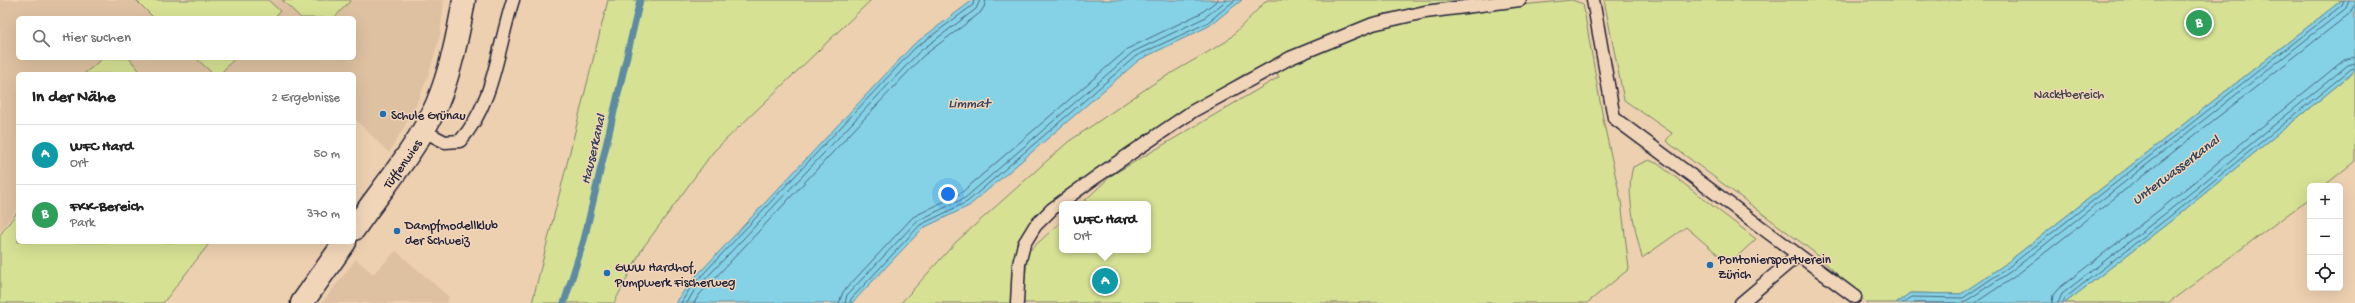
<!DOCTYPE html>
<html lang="de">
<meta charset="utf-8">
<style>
:root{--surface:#fff;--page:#f6f6f6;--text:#222;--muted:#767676;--line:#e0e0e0;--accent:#d93025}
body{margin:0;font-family:"Gochi Hand",sans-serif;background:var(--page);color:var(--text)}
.controls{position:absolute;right:12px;bottom:12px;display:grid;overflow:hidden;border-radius:6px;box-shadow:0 4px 16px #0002}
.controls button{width:36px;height:36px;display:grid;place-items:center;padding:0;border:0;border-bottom:1px solid var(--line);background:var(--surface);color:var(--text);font:20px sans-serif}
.you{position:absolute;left:948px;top:194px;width:14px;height:14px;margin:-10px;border:3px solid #fff;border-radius:50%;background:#1a73e8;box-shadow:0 0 0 6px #1a73e833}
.badge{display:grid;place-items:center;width:26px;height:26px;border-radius:50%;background:var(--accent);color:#fff;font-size:13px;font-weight:700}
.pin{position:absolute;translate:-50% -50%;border:2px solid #fff;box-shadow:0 1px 4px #0006}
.popup{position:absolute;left:1059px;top:201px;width:92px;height:52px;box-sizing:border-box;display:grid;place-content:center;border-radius:6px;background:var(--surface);filter:drop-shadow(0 1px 3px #0005);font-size:13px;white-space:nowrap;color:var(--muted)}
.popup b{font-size:15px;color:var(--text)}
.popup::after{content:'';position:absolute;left:50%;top:100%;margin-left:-8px;border:8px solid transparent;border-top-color:var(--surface)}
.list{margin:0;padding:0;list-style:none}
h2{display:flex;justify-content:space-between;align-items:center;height:52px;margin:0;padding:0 16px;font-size:17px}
h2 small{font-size:13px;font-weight:400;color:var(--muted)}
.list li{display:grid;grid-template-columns:26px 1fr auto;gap:12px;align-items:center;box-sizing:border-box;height:60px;padding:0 16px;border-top:1px solid var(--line)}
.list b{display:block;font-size:15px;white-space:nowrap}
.list p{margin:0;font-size:13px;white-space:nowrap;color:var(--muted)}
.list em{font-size:13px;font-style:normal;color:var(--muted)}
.icon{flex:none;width:22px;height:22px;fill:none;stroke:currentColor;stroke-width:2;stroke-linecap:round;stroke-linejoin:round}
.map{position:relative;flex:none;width:2355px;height:303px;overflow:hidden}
.search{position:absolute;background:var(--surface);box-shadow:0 4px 16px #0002;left:16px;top:16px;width:340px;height:44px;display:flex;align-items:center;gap:10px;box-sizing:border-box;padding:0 14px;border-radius:6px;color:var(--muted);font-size:15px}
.panel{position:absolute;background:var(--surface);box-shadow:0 4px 16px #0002;left:16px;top:72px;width:340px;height:172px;border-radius:6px}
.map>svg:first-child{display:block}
.built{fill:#dec1a1;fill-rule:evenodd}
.green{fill:#d6e194;stroke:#7c8268}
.water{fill:#85d1e5;stroke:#5d8ba1}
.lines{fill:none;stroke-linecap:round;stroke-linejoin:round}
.shore{stroke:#4a687f;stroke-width:1}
.stream{stroke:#5d8ba1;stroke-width:7}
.service-casing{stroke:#22223b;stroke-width:15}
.minor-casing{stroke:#22223b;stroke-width:25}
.service{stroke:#f1d5b8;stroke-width:12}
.minor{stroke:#f1d5b8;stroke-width:22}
.poi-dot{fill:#1f6fb2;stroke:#f1d5b8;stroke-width:1.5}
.labels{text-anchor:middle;stroke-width:3;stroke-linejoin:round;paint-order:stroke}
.park-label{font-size:13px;fill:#46484d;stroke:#f1d5b8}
.poi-label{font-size:13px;fill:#22223b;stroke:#f1d5b8;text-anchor:start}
.street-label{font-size:13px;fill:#22223b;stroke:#f1d5b8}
.water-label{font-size:14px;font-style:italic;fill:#36455d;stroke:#f1d5b8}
</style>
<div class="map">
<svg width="2355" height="303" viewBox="0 0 2355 303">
<rect width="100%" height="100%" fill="#edd0b0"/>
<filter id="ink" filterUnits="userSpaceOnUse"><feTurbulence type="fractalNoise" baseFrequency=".025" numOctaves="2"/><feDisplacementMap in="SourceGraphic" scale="8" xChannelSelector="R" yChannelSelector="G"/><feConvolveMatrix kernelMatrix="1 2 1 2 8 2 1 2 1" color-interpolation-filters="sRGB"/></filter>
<g filter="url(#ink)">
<!-- built -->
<path class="built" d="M 0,0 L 444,0 L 440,35 L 428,76 L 414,110 L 389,153 L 354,118 L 354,74 L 18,74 L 18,207 L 0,232 ZM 18,18 L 354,18 L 354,58 L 18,58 Z
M 396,251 L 449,297 L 447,303 L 322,303 L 356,259 L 373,274 Z"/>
<!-- green -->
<path class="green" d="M 136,0 L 268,0 L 280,11 L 274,18 L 154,18 Z
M 282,0 L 351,0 L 334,18 L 301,18 Z
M 608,0 L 871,0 L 713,152 L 642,249 L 614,303 L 532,303 Z
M 1267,0 L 1483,0 L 1384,14 L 1243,75 L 1150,133 L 1048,206 L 1023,232 L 1015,254 L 1011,303 L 901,303 L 956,242 L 1068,142 L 1156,82 L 1227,41 Z
M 1572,0 L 1583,4 L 1604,124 L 1621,201 L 1629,269 L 1587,303 L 1022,303 L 1028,252 L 1062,221 L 1062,250 L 1148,250 L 1148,204 L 1081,204 L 1112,175 L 1279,77 L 1276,71 C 1313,54 1357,31 1397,22 C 1454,10 1514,6 1572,0 Z
M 1604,0 L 2342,0 L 2004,265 L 1961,294 L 1910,293 L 1896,303 L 1867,303 L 1815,253 L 1666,141 L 1672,133 L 1624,100 Z
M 103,58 L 129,58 L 142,74 L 84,74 Z
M 196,58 L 235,58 L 220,74 L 213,74 Z
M 2355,71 L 2355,161 L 2324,186 L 2310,186 L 2310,198 L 2168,303 L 2065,303 L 2172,220 Z
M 1649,160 L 1658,164 L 1756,239 L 1729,264 L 1686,227 L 1642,258 C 1636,232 1625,193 1633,167 Z
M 18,211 L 18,242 L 207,242 L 208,245 L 163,303 L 0,303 L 0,235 Z"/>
<!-- water -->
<path class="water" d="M 973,0 L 1242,0 L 1209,26 L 1139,60 L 969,206 L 923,228 L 852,303 L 676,303 L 687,286 L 913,45 Z
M 2342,0 L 2355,0 L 2355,71 L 2172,220 L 2065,303 L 1896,303 L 1910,293 L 1961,294 L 2004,265 Z"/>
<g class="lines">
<!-- shore -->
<path class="shore" d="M 681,303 L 690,288 L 915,48 L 973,5 L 974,0
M 687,303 L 694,291 L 919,52 L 976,9 L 980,0
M 694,303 L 699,295 L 923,56 L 980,13 L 984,7 L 986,0
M 839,303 L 843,292 L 913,217 L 961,193 L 1129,48 L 1201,13 L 1218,0
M 845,303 L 847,295 L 917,221 L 965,198 L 1133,52 L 1204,18 L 1227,0
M 850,303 L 851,299 L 920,225 L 967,202 L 1136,56 L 1207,23 L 1235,0
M 1903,303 L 1912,297 L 1963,298 L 2006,269 L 2342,5 L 2344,0
M 1911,303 L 1957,303
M 1963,303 L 2010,272 L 2345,9 L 2349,0
M 1975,303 L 2014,277 L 2349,14 L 2355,4
M 2052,303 L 2053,295 L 2058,289 L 2162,208 L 2344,60 L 2355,57
M 2058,303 L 2062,294 L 2166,213 L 2348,65 L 2355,63
M 2063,303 L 2065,298 L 2169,217 L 2351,69 L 2355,68"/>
<!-- stream -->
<path class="stream" d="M 564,303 L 584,240 L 640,0"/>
<!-- service casing -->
<g class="service-casing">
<path id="service" d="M 1593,0 L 1614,118 L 1855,297
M 422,130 L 445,142 L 460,141 C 494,104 498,46 513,0
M 1017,303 L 1019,264 L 1024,244 L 1035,226 L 1052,209 L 1096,177 L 1193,111 L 1290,58 L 1373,24 L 1425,12 L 1520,0
M 1741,303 L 1798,255"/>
</g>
<!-- minor casing -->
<g class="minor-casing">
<g id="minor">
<path id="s1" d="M 354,229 C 382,188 417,149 437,104 C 451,70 458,35 464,0"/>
<path d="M 302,303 L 345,242"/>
</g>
</g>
<!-- service -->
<use href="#service" class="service"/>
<!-- minor -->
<use href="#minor" class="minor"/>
</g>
</g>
<!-- markers -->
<g class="poi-dot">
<circle cx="383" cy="114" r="4"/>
<circle cx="397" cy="231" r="4"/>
<circle cx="1710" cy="265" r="4"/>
<circle cx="607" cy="273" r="4"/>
</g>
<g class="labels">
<!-- park labels -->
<g class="park-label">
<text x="2069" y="98">Nacktbereich</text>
</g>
<!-- poi labels -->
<g class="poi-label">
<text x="391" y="119">Schule Grünau</text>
<text x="405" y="229">Dampfmodellklub<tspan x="405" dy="15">der Schweiz</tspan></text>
<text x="1718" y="263">Pontoniersportverein<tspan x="1718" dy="15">Zürich</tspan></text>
<text x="615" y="271">GWW Hardhof,<tspan x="615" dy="15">Pumpwerk Fischerweg</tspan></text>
</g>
<!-- street labels -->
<g class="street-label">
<text dy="5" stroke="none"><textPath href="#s1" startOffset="81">Tüffenwies</textPath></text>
</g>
<!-- water labels -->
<g class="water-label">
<text x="969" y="107">Limmat</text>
<text transform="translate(592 149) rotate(-77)" y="5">Hauserkanal</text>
<text transform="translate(2175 169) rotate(-37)" y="5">Unterwasserkanal</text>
</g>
</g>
</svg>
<div class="controls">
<button>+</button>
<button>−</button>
<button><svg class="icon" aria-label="locate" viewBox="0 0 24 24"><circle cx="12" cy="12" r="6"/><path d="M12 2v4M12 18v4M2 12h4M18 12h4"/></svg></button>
</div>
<div class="you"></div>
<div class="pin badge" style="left:1105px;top:281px;background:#0f9aa8">A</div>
<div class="popup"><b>WFC Hard</b>Ort</div>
<div class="pin badge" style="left:2199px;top:23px;background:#2e9e5b">B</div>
<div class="search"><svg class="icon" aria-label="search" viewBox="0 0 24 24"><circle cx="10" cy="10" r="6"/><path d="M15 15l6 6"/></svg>Hier suchen</div>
<section class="panel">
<h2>In der Nähe<small>2 Ergebnisse</small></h2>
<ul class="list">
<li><span class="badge" style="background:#0f9aa8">A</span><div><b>WFC Hard</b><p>Ort</p></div><em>50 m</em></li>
<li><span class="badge" style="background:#2e9e5b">B</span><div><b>FKK-Bereich</b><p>Park</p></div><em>370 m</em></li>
</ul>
</section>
</div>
